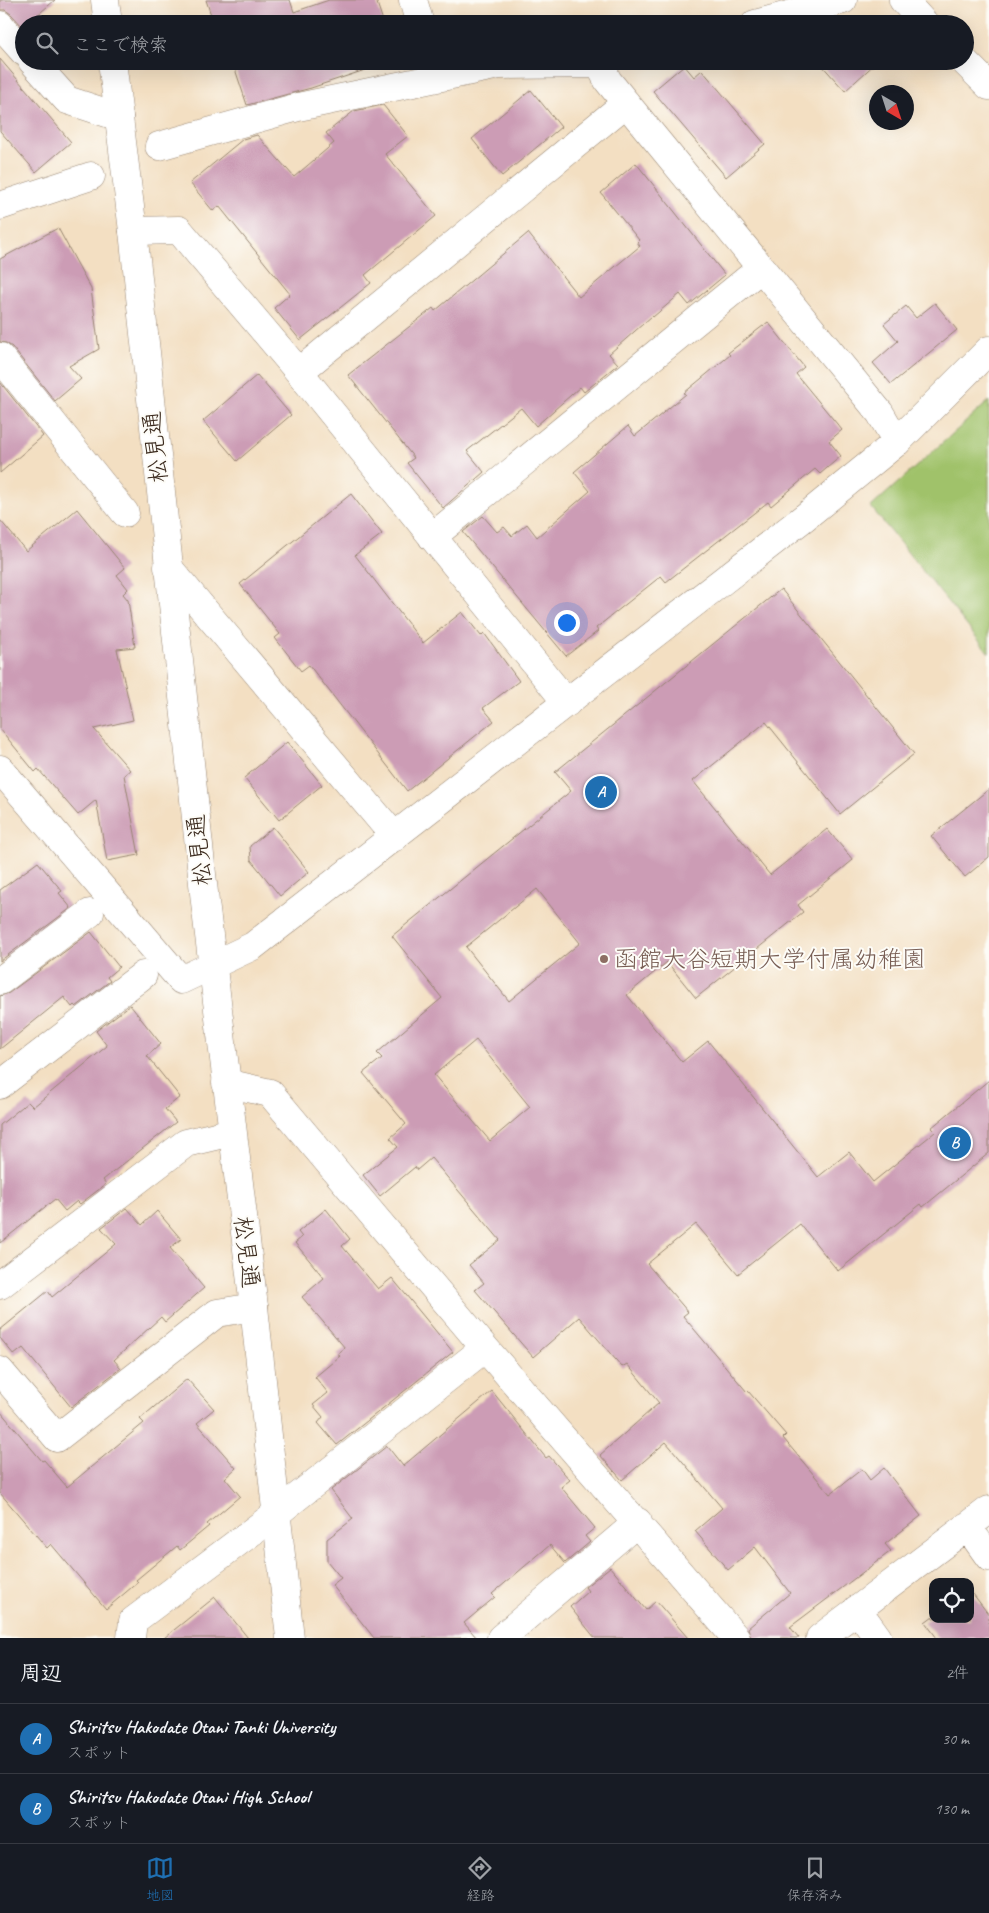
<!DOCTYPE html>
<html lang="ja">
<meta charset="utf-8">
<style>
:root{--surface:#171b24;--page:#242831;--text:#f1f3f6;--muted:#9ea1a6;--line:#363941;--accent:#1f6fb2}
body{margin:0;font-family:Caveat,"Klee One",sans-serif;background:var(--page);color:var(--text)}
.controls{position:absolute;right:15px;bottom:15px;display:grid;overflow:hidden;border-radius:10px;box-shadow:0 5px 20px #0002}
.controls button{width:45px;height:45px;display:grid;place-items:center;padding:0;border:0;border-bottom:1px solid var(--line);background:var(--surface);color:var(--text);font:25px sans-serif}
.compass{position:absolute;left:869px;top:85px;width:45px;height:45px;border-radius:50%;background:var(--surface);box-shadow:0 5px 20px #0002;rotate:141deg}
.you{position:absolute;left:566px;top:622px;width:18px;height:18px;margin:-12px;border:4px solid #fff;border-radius:50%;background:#1a73e8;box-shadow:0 0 0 8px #1a73e833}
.badge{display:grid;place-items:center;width:32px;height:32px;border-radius:50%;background:var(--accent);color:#fff;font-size:16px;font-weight:700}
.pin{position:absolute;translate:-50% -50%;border:2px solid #fff;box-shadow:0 1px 5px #0006}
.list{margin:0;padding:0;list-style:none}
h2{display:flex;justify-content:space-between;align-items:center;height:65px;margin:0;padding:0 20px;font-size:21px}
h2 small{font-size:16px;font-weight:400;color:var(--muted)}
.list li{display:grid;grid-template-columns:32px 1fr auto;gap:15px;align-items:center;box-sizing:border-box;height:70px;padding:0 20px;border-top:1px solid var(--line)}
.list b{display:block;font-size:19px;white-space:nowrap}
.list p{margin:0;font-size:16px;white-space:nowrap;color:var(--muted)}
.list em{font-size:16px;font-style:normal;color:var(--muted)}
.icon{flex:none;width:28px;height:28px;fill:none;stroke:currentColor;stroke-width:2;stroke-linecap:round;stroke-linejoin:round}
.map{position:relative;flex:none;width:989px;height:1638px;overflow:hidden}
.search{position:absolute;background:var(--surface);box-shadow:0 5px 20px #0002;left:15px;right:15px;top:15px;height:55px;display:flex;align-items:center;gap:12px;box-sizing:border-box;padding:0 18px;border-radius:28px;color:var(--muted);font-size:19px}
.sheet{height:205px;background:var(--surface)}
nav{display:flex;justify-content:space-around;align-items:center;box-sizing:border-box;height:70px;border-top:1px solid var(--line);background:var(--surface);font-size:14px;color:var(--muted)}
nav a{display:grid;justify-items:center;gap:2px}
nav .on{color:var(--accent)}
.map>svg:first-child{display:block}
.green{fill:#a0c26b;stroke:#6e7644}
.building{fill:#cc9cb5;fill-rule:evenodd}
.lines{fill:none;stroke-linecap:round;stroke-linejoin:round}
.minor-casing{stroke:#978470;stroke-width:29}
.tertiary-casing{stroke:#978470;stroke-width:29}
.minor{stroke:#fff;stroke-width:28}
.tertiary{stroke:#fff;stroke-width:28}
.education-dot{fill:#8d6e63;stroke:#fdfcf7;stroke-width:2}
.labels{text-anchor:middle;stroke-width:4;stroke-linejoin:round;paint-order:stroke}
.street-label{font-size:24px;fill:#3b2a1e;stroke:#fdfcf7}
.education-label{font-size:24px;fill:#785e54;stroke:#fdfcf7;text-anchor:start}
</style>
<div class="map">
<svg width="989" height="1638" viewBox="0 0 989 1638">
<rect width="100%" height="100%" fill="#fdfcf7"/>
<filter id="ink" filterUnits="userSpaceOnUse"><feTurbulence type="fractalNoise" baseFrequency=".02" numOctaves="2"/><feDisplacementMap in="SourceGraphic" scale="10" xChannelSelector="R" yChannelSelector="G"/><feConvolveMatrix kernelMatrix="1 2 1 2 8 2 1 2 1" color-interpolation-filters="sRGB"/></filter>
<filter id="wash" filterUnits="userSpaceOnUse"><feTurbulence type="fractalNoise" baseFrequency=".0096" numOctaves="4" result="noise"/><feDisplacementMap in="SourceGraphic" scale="20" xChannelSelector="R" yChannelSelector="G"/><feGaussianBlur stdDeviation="1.12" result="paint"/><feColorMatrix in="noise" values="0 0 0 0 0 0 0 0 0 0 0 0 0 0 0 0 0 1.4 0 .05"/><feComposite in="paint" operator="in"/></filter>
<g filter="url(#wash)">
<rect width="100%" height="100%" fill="#f3dfc2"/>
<!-- green -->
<path class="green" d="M 989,401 L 989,653 L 871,507 Z"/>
<g id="blocks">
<!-- building -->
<path class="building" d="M 0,0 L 55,0 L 27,24 L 24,24 L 23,27 L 11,14 L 5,10 L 0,10 Z
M 206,0 L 290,0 L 294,12 L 329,0 L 376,0 L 384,24 L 214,24 Z
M 0,59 L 71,142 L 36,172 L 0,131 Z
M 226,61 L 392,61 L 311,88 L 247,105 L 233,63 L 227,65 Z
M 820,61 L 878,61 L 845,91 L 819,62 Z
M 684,65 L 694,77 L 702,70 L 765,144 L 726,177 L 653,91 Z
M 531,90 L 561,127 L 502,176 L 472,139 Z
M 383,105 L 408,136 L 385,154 L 436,216 L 365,275 L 371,283 L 300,340 L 274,308 L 290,294 L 219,206 L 213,211 L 190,183 L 243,139 L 257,135 L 294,177 L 334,143 L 326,133 L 354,111 Z
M 636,163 L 725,275 L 689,305 L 680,294 L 653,317 L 652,316 L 609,354 L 618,364 L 584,392 L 580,387 L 536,426 L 521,408 L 467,451 L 484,472 L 443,508 L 407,463 L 414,458 L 348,375 L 433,308 L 435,311 L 528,233 L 579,297 L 640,246 L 637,242 L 639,240 L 601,193 Z
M 58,228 L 91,289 L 99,349 L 69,366 L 81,379 L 55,401 L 12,347 L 6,343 L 0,342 L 0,259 Z
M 935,303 L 957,330 L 891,384 L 873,363 L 898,341 L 884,324 L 906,306 L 916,318 Z
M 768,322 L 804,367 L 796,374 L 842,430 L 829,441 L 841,456 L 820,474 L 815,469 L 771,506 L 768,502 L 666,582 L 661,576 L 596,628 L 598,631 L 566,656 L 463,532 L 483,516 L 497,532 L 504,527 L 512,536 L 527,524 L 537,537 L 590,491 L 574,472 L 628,426 L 635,436 L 686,394 L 684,393 L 730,355 L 728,353 Z
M 257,375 L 291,415 L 237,461 L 203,421 Z
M 0,382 L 43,436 L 0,473 Z
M 351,494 L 382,534 L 355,555 L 423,643 L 462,612 L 481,636 L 484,633 L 519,681 L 483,708 L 494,721 L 407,791 L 309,665 L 301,671 L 275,638 L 280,634 L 240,584 Z
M 77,509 L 125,568 L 117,575 L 128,589 L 123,594 L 128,600 L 135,647 L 117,649 L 133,720 L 94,729 L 130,770 L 124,775 L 139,855 L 107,861 L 96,800 L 78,815 L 38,769 L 35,772 L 0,729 L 0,520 L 26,551 Z
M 781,589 L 914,754 L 840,814 L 766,722 L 693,781 L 770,875 L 827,829 L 853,860 L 798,905 L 803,912 L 696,998 L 667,962 L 627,995 L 682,1062 L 708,1041 L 818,1177 L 849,1152 L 873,1182 L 935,1132 L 931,1128 L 989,1080 L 989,1153 L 923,1207 L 921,1204 L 838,1271 L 800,1224 L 738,1274 L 696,1224 L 647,1264 L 688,1312 L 683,1316 L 747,1392 L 748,1391 L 786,1435 L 783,1438 L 830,1494 L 862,1469 L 870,1480 L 884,1468 L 921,1516 L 885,1544 L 891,1551 L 790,1627 L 799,1638 L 751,1638 L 748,1628 L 790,1593 L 755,1547 L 728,1570 L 695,1531 L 722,1508 L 666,1442 L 622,1480 L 600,1455 L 659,1403 L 627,1364 L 622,1367 L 579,1317 L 533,1357 L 475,1290 L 484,1283 L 469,1265 L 500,1240 L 431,1158 L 417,1170 L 415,1167 L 380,1196 L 363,1175 L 398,1147 L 390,1138 L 406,1124 L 363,1073 L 382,1058 L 377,1053 L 442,998 L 392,936 L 571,791 L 555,772 ZM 537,889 L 580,943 L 509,1001 L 466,947 ZM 476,1040 L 530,1107 L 490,1141 L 434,1075 Z
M 287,742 L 322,785 L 279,820 L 244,778 Z
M 989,789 L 989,857 L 965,877 L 931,836 Z
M 273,827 L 309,872 L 280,896 L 251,860 L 250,846 Z
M 38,862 L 62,891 L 59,893 L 71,908 L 0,961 L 0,890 Z
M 91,932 L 119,967 L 107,977 L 110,981 L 76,1007 L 74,1005 L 72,1007 L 64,997 L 0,1049 L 0,996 L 9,993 Z
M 130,1005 L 161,1044 L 147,1056 L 180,1097 L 165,1109 L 176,1122 L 103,1180 L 106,1184 L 80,1204 L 77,1201 L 65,1211 L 55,1199 L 0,1243 L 0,1125 L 28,1102 L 33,1107 L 107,1046 L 96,1031 Z
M 127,1208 L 142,1225 L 157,1211 L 181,1239 L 170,1248 L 204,1288 L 165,1322 L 161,1317 L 114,1360 L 121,1368 L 71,1407 L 23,1348 L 14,1355 L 0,1338 L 0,1330 L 48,1291 L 52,1297 L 116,1244 L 101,1228 Z
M 326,1209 L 350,1239 L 342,1246 L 378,1289 L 392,1278 L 453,1352 L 337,1445 L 318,1423 L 323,1417 L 313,1405 L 328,1393 L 315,1377 L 340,1356 L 337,1354 L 345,1348 L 302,1297 L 324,1278 L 295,1243 L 302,1237 L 298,1232 Z
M 187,1379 L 214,1409 L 197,1423 L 236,1468 L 225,1478 L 240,1496 L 207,1524 L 209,1526 L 180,1550 L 177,1546 L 136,1580 L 138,1582 L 106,1609 L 51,1544 L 47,1548 L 0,1493 L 0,1411 L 42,1461 L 44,1460 L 67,1487 L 144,1423 L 140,1419 Z
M 492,1391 L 546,1458 L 549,1456 L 570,1480 L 561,1487 L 595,1528 L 585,1536 L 590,1542 L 565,1563 L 550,1545 L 492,1594 L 495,1597 L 464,1623 L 477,1638 L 374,1638 L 332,1585 L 341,1578 L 327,1561 L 327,1539 L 353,1519 L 331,1490 L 387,1446 L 403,1466 Z
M 610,1567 L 646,1610 L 656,1601 L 688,1638 L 595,1638 L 570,1607 L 588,1591 L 585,1587 Z
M 970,1590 L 989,1615 L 989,1638 L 937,1638 L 925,1622 L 933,1616 L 933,1619 L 970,1619 Z
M 215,1597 L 248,1638 L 164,1638 Z"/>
</g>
</g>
<g filter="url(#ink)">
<use href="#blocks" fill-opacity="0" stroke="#978470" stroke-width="1"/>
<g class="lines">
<!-- minor casing -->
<g class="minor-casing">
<path id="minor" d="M 413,0 L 420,24
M 903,0 L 925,24
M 755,24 L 843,0
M 0,25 L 24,52
M 32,61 L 67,100 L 119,117
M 964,61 L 989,86
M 599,64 L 608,81 L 626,103 L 880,413 L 897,442
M 159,146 L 298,107 L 499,65 L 599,64 L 608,61
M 0,206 L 91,176
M 133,231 L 179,230 L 299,372 L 567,703
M 0,357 L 125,513
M 299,372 L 626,103
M 432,537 L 760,269
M 168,567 L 395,837
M 0,981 L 90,913
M 226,1083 L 270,1093 L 485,1348 L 736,1638
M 0,1085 L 143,975
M 0,1285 L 186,1143 L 232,1132
M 0,1371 L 57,1438 L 217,1313 L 254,1307
M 967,1526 L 989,1557
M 857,1609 L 878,1638
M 131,1638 L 133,1621 L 277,1513 L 485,1348
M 501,1638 L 638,1522
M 820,1638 L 989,1510"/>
</g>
<!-- tertiary casing -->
<g class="tertiary-casing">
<path id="tertiary" d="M 105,0 L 108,24
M 112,61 L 133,231 L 205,902 L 254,1307 L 290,1638
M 0,769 L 181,980 L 253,946 L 805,517 L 897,442 L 989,350"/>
</g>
<!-- minor -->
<use href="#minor" class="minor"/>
<!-- tertiary -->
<use href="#tertiary" class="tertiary"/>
</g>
</g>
<!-- markers -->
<circle class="education-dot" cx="604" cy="959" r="5"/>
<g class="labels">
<!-- street labels -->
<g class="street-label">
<text transform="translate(155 447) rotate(-96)" y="8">松見通</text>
<text transform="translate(199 850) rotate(-96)" y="8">松見通</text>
<text transform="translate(247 1252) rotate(83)" y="8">松見通</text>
</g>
<!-- education labels -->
<g class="education-label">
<text x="614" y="967">函館大谷短期大学付属幼稚園</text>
</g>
</g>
</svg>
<div class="controls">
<button><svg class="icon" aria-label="locate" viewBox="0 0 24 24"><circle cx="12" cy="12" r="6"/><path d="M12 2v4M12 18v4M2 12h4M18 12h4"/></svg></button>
</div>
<svg class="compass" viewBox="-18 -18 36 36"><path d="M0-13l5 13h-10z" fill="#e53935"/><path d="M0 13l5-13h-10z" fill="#9ea1a6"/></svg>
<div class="you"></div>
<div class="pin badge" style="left:601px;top:792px">A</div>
<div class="pin badge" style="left:955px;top:1143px">B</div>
<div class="search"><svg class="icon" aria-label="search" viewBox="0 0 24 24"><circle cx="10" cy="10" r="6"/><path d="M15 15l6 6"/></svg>ここで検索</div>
</div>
<section class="sheet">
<h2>周辺<small>2件</small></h2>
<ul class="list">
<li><span class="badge">A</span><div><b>Shiritsu Hakodate Otani Tanki University</b><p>スポット</p></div><em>30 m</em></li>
<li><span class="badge">B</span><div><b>Shiritsu Hakodate Otani High School</b><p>スポット</p></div><em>130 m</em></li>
</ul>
</section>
<nav>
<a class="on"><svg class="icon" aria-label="map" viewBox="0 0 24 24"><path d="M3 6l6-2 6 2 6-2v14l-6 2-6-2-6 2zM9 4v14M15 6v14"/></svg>地図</a>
<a><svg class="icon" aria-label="directions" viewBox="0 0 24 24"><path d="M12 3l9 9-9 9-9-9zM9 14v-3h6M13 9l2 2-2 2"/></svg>経路</a>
<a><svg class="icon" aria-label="saved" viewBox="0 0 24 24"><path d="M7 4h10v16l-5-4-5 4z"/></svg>保存済み</a>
</nav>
